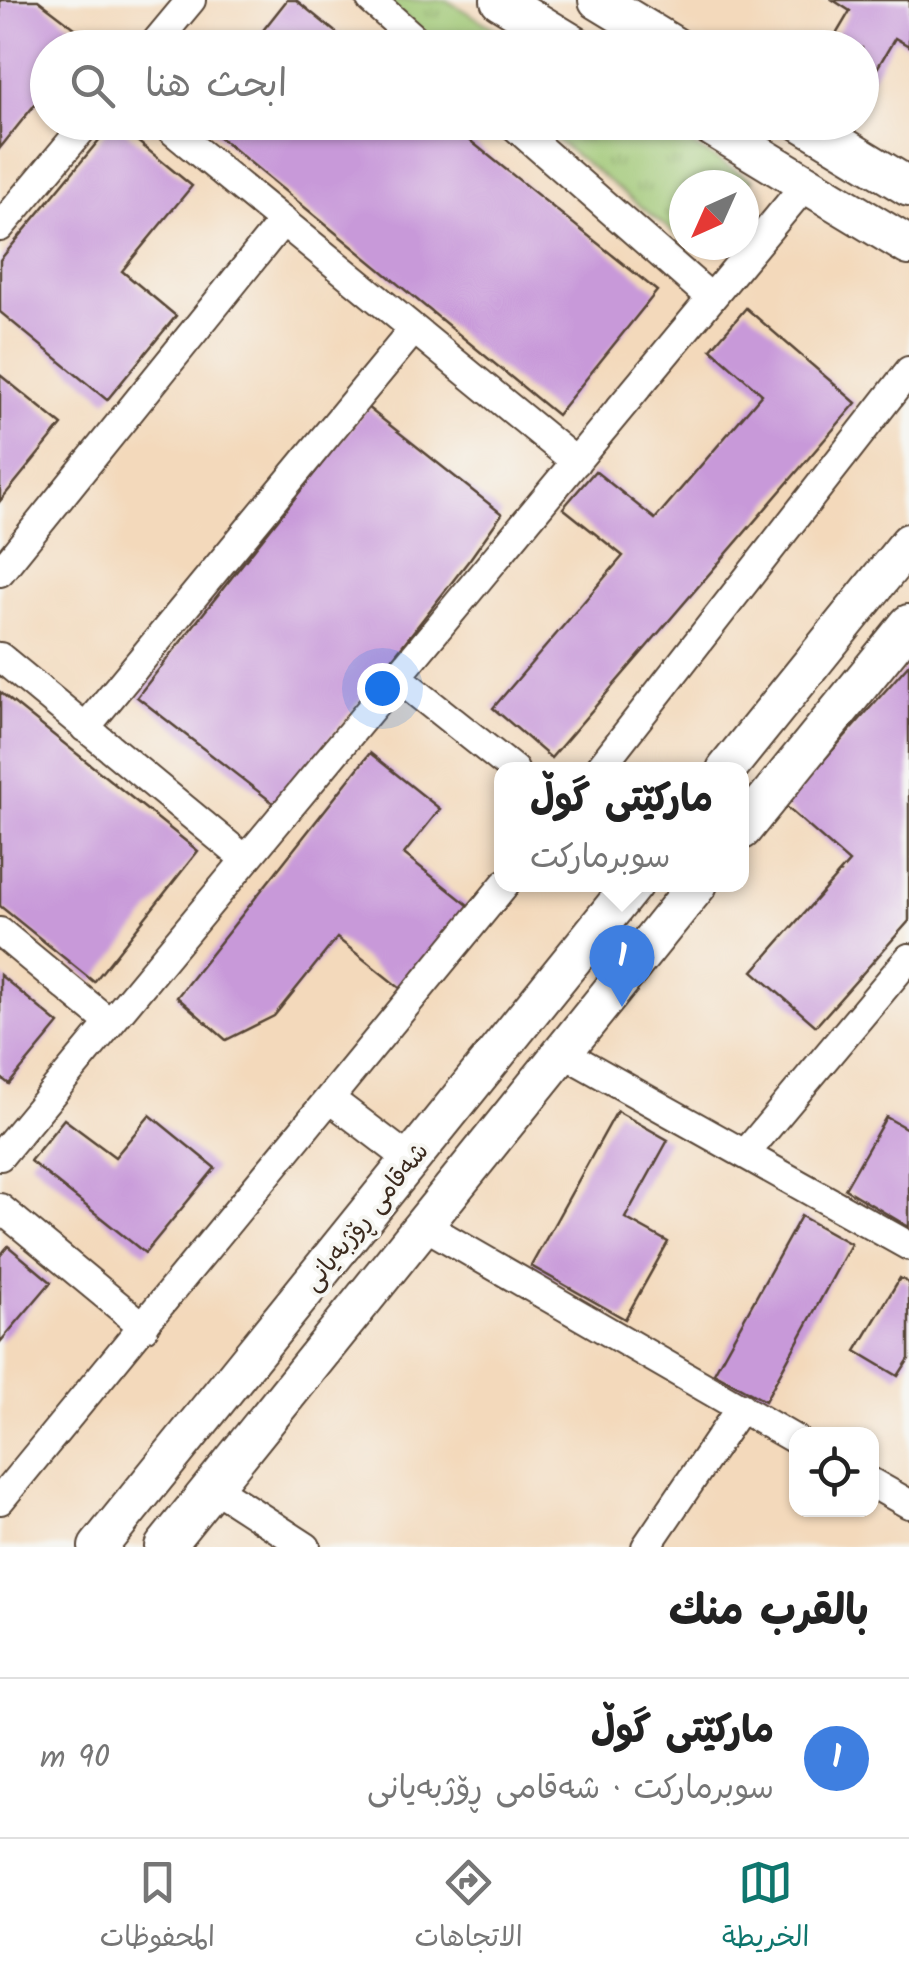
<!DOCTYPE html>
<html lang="ar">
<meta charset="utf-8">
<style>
:root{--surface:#fff;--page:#f6f6f6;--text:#222;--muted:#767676;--line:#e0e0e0;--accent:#0f766e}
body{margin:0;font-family:Kalam,"Playpen Sans Arabic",sans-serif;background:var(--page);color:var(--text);direction:rtl}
.controls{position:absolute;right:30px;bottom:30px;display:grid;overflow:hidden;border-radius:20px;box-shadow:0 2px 8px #0004}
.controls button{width:90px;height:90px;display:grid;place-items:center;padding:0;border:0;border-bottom:2px solid var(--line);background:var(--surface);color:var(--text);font:50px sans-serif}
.compass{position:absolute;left:669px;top:170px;width:90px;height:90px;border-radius:50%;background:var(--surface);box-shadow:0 2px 8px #0004;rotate:225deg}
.you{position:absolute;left:382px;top:688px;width:35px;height:35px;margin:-25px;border:8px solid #fff;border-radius:50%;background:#1a73e8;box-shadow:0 0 0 15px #1a73e833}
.badge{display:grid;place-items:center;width:65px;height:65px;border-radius:50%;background:var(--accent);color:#fff;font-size:32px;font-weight:700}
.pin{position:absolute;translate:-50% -82px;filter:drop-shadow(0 2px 5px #0008)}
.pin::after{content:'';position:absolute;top:52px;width:35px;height:30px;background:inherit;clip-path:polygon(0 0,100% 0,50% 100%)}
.popup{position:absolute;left:494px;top:762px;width:255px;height:130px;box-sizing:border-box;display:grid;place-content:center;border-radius:20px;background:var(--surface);filter:drop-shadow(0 2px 8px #0005);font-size:32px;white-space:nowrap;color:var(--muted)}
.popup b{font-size:38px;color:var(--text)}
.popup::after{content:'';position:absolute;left:50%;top:100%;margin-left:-20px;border:20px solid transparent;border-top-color:var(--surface)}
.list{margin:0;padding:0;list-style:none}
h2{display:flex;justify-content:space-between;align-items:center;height:130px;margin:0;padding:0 40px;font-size:42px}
h2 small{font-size:32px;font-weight:400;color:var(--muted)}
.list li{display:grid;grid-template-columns:65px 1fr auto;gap:30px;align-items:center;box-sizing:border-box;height:160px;padding:0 40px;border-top:2px solid var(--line)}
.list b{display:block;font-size:38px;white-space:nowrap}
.list p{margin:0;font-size:32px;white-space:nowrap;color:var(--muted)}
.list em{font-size:32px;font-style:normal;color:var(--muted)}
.icon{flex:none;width:55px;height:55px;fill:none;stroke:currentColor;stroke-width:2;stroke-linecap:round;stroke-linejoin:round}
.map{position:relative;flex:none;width:909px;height:1547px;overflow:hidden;direction:ltr}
.search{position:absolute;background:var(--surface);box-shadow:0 2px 8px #0004;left:30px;right:30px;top:30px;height:110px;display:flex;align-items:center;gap:25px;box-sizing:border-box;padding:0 35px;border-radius:55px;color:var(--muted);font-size:38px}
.sheet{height:290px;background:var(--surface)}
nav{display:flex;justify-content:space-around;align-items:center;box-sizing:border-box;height:140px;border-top:2px solid var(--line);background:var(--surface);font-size:28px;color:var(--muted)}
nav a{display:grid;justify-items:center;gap:5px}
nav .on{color:var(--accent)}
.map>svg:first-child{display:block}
.grass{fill:url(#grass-tufts);stroke:#6c7848;stroke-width:2.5}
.building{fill:#c899d9}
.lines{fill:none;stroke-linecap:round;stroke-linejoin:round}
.street-casing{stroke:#574436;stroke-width:32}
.secondary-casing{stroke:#574436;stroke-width:42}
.street{stroke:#fff;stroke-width:28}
.secondary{stroke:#fff;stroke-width:38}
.labels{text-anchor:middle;stroke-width:8;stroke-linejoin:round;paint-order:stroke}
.street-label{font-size:25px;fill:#3b2a1e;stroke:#f6f6f2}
</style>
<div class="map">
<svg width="909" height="1547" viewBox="0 0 909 1547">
<defs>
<pattern id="grass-tufts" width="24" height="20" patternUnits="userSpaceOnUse" patternTransform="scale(2.5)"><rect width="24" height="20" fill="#9ec672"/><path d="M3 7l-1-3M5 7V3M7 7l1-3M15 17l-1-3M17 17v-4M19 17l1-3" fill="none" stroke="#82a15d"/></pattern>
</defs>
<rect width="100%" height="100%" fill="#f6f6f2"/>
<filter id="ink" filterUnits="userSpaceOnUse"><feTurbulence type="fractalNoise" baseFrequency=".01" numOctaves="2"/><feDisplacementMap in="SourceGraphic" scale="20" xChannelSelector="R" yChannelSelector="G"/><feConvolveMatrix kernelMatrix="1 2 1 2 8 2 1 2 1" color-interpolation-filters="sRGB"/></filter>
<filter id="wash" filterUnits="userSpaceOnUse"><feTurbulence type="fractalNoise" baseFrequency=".0048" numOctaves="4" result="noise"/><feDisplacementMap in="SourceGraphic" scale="40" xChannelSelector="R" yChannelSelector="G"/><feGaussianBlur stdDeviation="2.25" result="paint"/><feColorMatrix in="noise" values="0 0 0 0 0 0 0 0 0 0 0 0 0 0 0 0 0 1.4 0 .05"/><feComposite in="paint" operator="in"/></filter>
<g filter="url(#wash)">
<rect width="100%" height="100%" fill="#f3d9bb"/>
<!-- grass -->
<path class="grass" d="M 383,0 L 446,0 L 526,47 L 441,47 Z
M 535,123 L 654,123 L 752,180 L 744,190 L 744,185 L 684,185 L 684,241 Z"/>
<g id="blocks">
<!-- building -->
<path class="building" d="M 0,0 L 38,0 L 88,38 L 80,48 L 48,48 L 48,88 L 0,148 Z
M 287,0 L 296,0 L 355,48 L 249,48 Z
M 833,0 L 909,0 L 909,46 L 895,38 L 862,94 L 862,48 L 828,48 L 850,11 Z
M 114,122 L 192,186 L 122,271 L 176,316 L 107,400 L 0,312 L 0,260 Z
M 201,122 L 447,122 L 657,291 L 557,415 Z
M 746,308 L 856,403 L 551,758 L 493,708 L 623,556 L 563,508 L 595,471 L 655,519 L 762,394 L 711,349 Z
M 0,375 L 62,425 L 0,501 Z
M 367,407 L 502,514 L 470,559 L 277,806 L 137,697 Z
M 909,664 L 909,921 L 816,1026 L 753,971 L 849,862 L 784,805 Z
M 0,692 L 198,851 L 94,982 L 0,906 Z
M 370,753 L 440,809 L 404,854 L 473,909 L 406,993 L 337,938 L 274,1016 L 226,1040 L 177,997 Z
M 0,975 L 59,1024 L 9,1084 L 0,1077 Z
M 617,1111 L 668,1140 L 625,1218 L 668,1242 L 625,1319 L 531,1266 Z
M 150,1115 L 215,1168 L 145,1253 L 30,1161 L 64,1119 L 115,1157 Z
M 886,1117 L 909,1130 L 909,1227 L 845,1189 Z
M 801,1216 L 851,1244 L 765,1401 L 714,1373 Z
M 8,1246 L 51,1282 L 0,1342 L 0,1256 Z
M 900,1278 L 909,1283 L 909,1359 L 898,1376 L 856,1351 Z"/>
</g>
</g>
<g filter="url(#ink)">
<use href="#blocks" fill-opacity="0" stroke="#574436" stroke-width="2.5"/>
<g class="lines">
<!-- street casing -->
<g class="street-casing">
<path id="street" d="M 371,0 L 425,48
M 151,48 L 191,0
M 162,122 L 576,462
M 510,122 L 711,298
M 0,227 L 88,122
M 0,572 L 283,221
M 0,657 L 245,859
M 397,677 L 514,770
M 85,728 L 414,329
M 598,770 L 909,371
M 0,932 L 110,1023
M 562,1052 L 909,1246
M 330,1099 L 410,1160
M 745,1154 L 909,958
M 0,1156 L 806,184
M 0,1208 L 144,1327
M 422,1224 L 796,1440
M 872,1483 L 909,1504
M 212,1486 L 306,1547
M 0,1500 L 505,884
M 646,1547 L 741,1407"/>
</g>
<!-- secondary casing -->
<g class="secondary-casing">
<path id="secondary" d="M 500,0 L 579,48
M 598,0 L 677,48
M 704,122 L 909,246
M 802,122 L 909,187
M 726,770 L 909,543
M 742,830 L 909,624
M 98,1547 L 633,884
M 164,1547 L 698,884"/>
</g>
<!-- street -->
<use href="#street" class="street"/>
<!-- secondary -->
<use href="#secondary" class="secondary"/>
</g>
</g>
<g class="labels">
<!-- street labels -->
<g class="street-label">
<text transform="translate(365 1216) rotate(-51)" y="9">شەقامی ڕۆژبەیانی</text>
</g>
</g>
</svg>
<div class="controls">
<button><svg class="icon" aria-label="locate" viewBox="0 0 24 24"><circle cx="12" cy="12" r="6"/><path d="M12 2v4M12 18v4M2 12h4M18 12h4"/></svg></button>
</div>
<svg class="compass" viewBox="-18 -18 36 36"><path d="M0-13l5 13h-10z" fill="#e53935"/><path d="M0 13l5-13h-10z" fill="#767676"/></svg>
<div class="you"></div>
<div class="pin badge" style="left:622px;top:1007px;background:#3f7fe0">1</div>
<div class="popup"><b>مارکێتی گوڵ</b>سوبرماركت</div>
<div class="search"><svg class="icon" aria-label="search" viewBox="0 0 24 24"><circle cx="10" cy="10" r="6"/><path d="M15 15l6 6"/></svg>ابحث هنا</div>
</div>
<section class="sheet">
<h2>بالقرب منك<small></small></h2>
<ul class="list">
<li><span class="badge" style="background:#3f7fe0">1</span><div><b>مارکێتی گوڵ</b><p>سوبرماركت · شەقامی ڕۆژبەیانی</p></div><em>90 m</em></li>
</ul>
</section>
<nav>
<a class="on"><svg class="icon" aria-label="map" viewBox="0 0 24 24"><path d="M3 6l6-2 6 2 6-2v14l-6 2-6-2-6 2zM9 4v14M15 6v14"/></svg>الخريطة</a>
<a><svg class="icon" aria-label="directions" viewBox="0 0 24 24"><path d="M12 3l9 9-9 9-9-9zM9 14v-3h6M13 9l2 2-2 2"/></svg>الاتجاهات</a>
<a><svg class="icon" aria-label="saved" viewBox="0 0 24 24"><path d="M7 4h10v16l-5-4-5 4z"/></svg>المحفوظات</a>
</nav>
